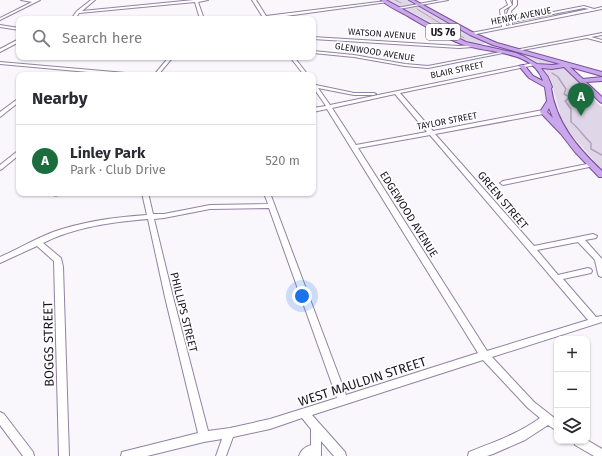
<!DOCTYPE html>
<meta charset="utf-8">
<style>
:root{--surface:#fff;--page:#f2f2f3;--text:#2b2b33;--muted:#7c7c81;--line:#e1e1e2;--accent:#1c6d3d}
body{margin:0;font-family:"Fira Sans",sans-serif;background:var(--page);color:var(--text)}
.controls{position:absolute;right:12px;bottom:12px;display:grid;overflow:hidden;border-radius:8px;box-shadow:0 1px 3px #0004}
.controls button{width:36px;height:36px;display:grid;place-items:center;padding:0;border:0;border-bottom:1px solid var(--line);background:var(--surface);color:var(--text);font:20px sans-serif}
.you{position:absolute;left:302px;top:296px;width:14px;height:14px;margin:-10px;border:3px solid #fff;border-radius:50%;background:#1a73e8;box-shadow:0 0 0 6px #1a73e833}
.badge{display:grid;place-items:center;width:26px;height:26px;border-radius:50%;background:var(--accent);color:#fff;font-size:13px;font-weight:700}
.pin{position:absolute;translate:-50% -33px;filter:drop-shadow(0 1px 2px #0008)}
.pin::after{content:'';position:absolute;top:21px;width:14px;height:12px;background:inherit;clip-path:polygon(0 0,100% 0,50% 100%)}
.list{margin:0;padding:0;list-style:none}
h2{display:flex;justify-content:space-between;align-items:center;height:52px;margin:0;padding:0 16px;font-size:17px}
h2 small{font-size:13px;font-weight:400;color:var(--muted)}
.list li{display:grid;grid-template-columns:26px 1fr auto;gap:12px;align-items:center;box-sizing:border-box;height:72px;padding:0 16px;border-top:1px solid var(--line)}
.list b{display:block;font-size:15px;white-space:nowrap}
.list p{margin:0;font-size:13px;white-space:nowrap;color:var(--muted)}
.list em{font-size:13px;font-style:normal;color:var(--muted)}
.icon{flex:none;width:22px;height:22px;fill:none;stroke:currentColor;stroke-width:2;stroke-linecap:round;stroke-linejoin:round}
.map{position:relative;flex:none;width:602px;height:456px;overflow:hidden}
.search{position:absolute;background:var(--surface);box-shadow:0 1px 3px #0004;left:16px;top:16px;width:300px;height:44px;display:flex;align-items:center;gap:10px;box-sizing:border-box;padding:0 14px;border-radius:8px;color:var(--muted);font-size:15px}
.panel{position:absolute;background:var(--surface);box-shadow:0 1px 3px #0004;left:16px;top:72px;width:300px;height:124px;border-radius:8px}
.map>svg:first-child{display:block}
.green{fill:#dfd7e8}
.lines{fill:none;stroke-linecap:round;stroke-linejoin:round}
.stream-far1{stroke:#afa2bd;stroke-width:1}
.stream{stroke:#afa2bd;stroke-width:1.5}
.minor-casing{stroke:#9183a1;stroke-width:2}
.major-casing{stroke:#764e9a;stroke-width:2}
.minor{fill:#fff;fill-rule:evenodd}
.major{fill:#caa7ea;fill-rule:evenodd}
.labels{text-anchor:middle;stroke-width:3.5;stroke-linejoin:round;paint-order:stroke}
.far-street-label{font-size:9px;fill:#1a1520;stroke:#fff}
.shield{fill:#fff;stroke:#5f5b63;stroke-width:1}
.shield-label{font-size:10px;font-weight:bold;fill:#1a1520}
.street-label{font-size:11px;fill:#1a1520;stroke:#fff}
.near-street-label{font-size:13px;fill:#1a1520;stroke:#fff}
</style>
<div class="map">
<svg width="602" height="456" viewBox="0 0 602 456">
<rect width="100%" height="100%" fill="#f9f6fc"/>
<!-- green -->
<path class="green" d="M 388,0 L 409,0 L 489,42 L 479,45 L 466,41 Z
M 488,45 L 495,45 L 556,64 L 538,65 L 520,56 L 484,47 Z
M 542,67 C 548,67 555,66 561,67 C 573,70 590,98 602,107 L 602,170 L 563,125 L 550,78 Z"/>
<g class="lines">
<!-- stream-far1 -->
<path class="stream-far1" d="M 395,0 L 401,3
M 417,9 L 464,38"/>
<!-- stream -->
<path class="stream" d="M 552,73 L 558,77 L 566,89 L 564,94 L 568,96 L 568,99 L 565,101 L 571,109 L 571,122 C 579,128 583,136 591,143 L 591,149 L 602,155"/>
<!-- minor casing -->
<g class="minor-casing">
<path id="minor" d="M 21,0 L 40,0 L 0,20 L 0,18 L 32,2 Z
M 91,0 L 95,0 L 82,11 L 194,0 L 208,0 L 198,2 L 204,19 L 200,19 L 195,2 L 79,13 L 75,19 L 71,19 L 77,11 Z
M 252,0 L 256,0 L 266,16 L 386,1 L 388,2 L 264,19 Z
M 440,0 L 448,0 L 399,9 L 397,8 Z
M 506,0 L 510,0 L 512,5 L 504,10 L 506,26 L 511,25 L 509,24 C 506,16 506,10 513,5 L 513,0 L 517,0 L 517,5 L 511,11 L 512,20 L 584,6 L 594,9 L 602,7 L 602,9 L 471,35 L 471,33 L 502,27 L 500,10 L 508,5 ZM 584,8 L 589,9 L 512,25 L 512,22 Z
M 0,25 L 19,28 L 19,30 L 0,27 Z
M 602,33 L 602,35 L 591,37 L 602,40 L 602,42 L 587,38 L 517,51 L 515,50 Z
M 313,37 L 459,46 L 473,45 L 475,46 L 473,47 L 459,48 L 313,39 Z
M 19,39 L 19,42 L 0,52 L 0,49 Z
M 313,51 L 354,55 L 405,64 L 428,66 L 506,51 L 508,52 L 428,68 L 405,66 L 354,57 L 313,53 Z
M 169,57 L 173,57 L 158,75 L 154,75 Z
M 290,57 L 294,57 L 308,75 L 304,75 Z
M 0,62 L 137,74 L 139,75 L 121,75 L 0,64 Z
M 533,63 L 535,64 L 535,65 L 400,93 L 433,131 L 543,110 L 546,112 L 543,114 L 435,134 L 534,246 L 593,234 L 597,236 L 596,238 L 585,240 L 602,259 L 602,277 L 599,276 L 598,274 L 595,260 L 578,242 L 537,250 L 558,275 L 588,268 L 591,269 L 592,271 L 591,273 L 563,279 L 596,317 L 602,316 L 602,322 L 492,357 L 534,402 L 557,420 L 557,431 L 548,425 L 525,440 L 493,454 L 487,456 L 468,456 L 469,452 C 494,442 518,434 540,418 L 528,408 L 483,360 L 312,415 L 345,452 L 346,456 L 334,456 L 321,441 L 321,456 L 299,456 C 301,450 305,447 311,445 L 311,429 L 302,418 L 270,429 L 233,437 L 226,456 L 216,456 L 222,439 L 204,442 L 147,456 L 121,456 L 122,452 L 198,433 L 165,297 L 148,219 C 112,222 75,227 43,243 L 61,258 L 63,267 L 69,456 L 59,456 L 54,261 L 37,246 L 0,263 L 0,257 C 18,249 35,239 53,232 C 81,222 116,217 147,215 L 142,193 L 148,193 L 153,214 L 164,214 L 210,205 L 268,204 L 264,193 L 270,193 L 346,395 L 478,353 L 327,109 L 313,112 L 313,108 L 326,106 L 313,87 L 313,83 L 316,85 L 354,93 L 374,93 L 376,94 L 374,95 L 354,95 L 318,88 L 330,105 ZM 395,94 L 427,132 L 356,145 L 332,108 ZM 430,135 L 588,320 L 487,351 L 358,148 ZM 269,208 L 337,398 L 270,419 L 230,428 L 208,431 L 173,297 L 154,219 L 164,218 L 210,209 Z
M 19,98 L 19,102 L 0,117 L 0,112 Z
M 19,150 L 19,155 L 2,169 L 0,170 L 0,165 Z
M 592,163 L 594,164 L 595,165 L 594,166 L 503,185 L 500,183 L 503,181 Z
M 52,193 L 61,193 C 59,196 56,196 53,195 Z
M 0,412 L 4,414 L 33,452 L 34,456 L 23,456 L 0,425 Z
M 587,440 L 602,449 L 602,456 L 594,456 L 575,445 L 574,441 L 587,441 Z"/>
</g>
<!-- major casing -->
<g class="major-casing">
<path id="major" d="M 381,0 L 386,0 L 435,27 L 466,42 L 516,53 L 525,57 L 537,64 L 552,65 L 560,64 L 493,45 L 470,35 L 409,0 L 414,0 L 474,33 L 497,43 L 602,72 L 602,76 L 570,67 L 583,79 L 602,77 L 602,81 L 586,82 L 602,97 L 602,103 L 600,102 L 564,67 L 552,69 L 541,68 L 548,77 L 552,87 L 551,88 C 556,123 577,147 602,171 L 602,177 L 599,177 L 575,152 L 561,134 L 540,112 L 547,101 L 545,87 L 529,78 L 519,66 L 524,65 L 533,76 L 543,81 C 533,49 487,54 461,44 C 441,36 423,25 404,14 C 396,10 388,6 381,0 ZM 549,108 L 553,118 L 547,112 Z"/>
</g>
<!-- minor -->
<use href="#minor" class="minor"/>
<!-- major -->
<use href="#major" class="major"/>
</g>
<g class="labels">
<!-- far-street labels -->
<g class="far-street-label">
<text transform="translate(521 16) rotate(-11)" y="3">HENRY AVENUE</text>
<text transform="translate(382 34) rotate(4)" y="3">WATSON AVENUE</text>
<text transform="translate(375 52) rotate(9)" y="3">GLENWOOD AVENUE</text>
<text transform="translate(457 70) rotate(-12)" y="3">BLAIR STREET</text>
<text transform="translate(447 121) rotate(-11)" y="3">TAYLOR STREET</text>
</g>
<!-- shield labels -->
<rect class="shield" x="426" y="24" width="34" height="16" rx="3"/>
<g class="shield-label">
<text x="443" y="36">US 76</text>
</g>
<!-- street labels -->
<g class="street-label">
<text transform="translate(503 200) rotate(50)" y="4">GREEN STREET</text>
<text transform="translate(409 214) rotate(58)" y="4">EDGEWOOD AVENUE</text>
<text transform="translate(184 312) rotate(76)" y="4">PHILLIPS STREET</text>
</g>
<!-- near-street labels -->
<g class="near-street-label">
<text transform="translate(48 344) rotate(-91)" y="5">BOGGS STREET</text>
<text transform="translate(362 381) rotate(-18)" y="5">WEST MAULDIN STREET</text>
</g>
</g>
</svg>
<div class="controls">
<button>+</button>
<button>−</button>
<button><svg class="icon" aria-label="layers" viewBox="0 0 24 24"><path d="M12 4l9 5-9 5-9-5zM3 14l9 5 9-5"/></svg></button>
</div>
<div class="you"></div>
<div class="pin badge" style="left:581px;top:116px">A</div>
<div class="search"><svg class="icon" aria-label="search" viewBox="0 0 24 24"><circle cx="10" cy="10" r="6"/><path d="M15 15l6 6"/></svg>Search here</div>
<section class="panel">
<h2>Nearby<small></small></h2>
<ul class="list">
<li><span class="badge">A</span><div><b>Linley Park</b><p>Park · Club Drive</p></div><em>520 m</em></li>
</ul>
</section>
</div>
